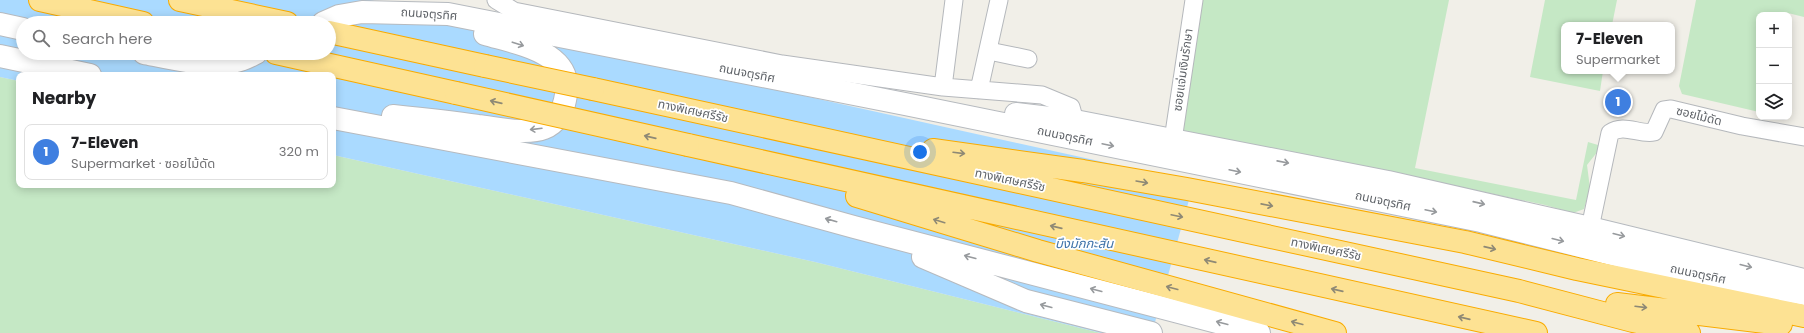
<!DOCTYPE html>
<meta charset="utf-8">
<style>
:root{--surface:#fff;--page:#f6f6f6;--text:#202124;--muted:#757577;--line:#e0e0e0;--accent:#ea4335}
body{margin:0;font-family:Poppins,"Noto Sans Thai",sans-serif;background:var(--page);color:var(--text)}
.controls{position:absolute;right:12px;top:12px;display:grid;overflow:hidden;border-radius:8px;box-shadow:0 2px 10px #0003}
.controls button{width:36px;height:36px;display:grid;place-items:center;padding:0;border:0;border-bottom:1px solid var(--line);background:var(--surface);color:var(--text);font:20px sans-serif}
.you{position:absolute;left:920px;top:152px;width:14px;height:14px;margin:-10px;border:3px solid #fff;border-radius:50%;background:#1a73e8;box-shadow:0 0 0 6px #1a73e833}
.badge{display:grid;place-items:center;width:26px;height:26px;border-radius:50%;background:var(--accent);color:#fff;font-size:13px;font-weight:700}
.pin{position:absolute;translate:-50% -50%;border:2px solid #fff;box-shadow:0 1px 4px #0006}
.popup{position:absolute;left:1561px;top:22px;width:114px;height:52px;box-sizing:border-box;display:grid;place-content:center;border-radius:8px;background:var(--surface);filter:drop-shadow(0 1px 3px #0005);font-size:13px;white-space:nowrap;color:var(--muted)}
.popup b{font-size:15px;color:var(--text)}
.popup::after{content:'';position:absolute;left:50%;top:100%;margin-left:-8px;border:8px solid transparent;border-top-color:var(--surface)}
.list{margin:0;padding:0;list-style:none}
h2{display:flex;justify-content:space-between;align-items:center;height:52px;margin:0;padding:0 16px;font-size:17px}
h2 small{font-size:13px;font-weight:400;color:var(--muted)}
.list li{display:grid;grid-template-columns:26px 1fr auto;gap:12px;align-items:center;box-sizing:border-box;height:56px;margin:0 8px 8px;padding:0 8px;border:1px solid var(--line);border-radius:8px}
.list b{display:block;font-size:15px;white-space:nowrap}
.list p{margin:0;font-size:13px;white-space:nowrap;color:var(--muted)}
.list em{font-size:13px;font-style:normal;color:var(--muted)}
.icon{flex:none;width:22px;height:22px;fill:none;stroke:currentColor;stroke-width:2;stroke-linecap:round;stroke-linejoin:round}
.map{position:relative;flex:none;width:1804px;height:333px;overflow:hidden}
.search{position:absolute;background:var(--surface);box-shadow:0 2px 10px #0003;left:16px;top:16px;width:320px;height:44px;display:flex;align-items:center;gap:10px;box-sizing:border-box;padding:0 14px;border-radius:22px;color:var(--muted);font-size:15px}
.panel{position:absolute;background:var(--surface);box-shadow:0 2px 10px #0003;left:16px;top:72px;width:320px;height:116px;border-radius:8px}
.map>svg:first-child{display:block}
.green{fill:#c5e8c5}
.water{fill:#aadaff;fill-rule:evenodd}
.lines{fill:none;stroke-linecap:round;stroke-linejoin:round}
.minor-casing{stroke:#b5b8bc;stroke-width:19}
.secondary-casing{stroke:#b6babf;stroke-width:24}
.motorway-casing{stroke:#f9ab00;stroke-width:24}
.minor{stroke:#fff;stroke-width:17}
.secondary{stroke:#fff;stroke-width:22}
.motorway{stroke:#fde293;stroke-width:22}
.motorway-bridge-casing{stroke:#f9ab00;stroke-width:24;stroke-linecap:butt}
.motorway-bridge{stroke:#fde293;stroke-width:22}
.oneway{stroke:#979a9d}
.oneway2{stroke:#8e8975}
.labels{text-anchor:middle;stroke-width:3.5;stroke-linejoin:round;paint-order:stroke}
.street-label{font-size:12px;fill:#5f6368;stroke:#fff}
.water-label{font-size:13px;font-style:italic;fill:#4174aa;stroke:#fff}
</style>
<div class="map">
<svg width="1804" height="333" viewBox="0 0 1804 333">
<rect width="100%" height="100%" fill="#f1efe8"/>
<!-- green -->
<path class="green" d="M 1197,0 L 1449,0 L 1415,168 L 1576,200 L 1588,142 L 1598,145 L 1598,151 L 1587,165 L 1590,188 L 1584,209 L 1573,213 L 1545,205 L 1413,177 L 1182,132 Z
M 1545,0 L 1617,0 L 1612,25 L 1564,25 L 1564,71 L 1603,71 L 1600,91 L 1530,77 Z
M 1696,0 L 1804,0 L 1804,17 L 1784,12 L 1783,15 L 1759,15 L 1759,112 L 1682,94 L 1679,86 Z
M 0,77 L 19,81 L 19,185 L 333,185 L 333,155 L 815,262 L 1101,333 L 0,333 Z"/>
<!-- water -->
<path class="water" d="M 0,0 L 370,0 L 1194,182 L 1152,333 L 1101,333 L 815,262 L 333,155 L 333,75 L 19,75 L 19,81 L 0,77 ZM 23,23 L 329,23 L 329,53 L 23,53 Z"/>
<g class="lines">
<!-- minor casing -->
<g class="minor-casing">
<path id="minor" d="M 496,0 L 514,11 L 782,64 L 943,87 L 1042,95 L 1071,107 L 1075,121
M 989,51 L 1028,59
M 943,87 L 954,0
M 979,90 L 999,0
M 1173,140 L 1194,0
M 1590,228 L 1610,133 C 1624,123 1639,135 1654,132 L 1664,110 L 1671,109 L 1742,126 L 1804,137"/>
</g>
<!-- secondary casing -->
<g class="secondary-casing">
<path id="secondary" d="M 323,23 L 339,16 L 362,12 L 448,14 L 905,104 L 1481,221 L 1691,274 L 1804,294
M 0,24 L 23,29
M 144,53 C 174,59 205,67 236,61 C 243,60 250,56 256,53
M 0,56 L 90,75
M 1016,114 L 1075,121 L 1388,182 L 1590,228 L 1804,280
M 393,116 C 422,119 450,122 478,126 C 497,128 526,135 544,128 C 556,124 563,111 565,100 C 577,52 519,44 485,34
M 333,118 L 731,193 L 854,227 L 1259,333
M 923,257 L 1026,301 L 1151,333"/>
</g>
<!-- motorway casing -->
<g class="motorway-casing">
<path id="motorway" d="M 40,0 L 143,23
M 180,0 L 287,23
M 329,32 L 485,66
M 276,53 L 456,93
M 593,89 L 1519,291 L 1633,321 L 1689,333
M 688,145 L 1536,333
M 933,150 L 1083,171 L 1187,189 L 1465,242 L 1577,269 L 1804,316
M 857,196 L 1038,251 L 1335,333
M 1617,304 L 1781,324"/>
</g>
<!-- minor -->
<use href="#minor" class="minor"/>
<!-- secondary -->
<use href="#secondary" class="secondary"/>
<!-- motorway -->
<use href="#motorway" class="motorway"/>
<!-- motorway-bridge casing -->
<g class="motorway-bridge-casing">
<path id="motorway-bridge" d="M 485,66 L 593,89
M 456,93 L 688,145"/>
</g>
<!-- motorway-bridge -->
<use href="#motorway-bridge" class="motorway-bridge"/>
</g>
<!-- one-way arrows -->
<defs><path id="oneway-shaft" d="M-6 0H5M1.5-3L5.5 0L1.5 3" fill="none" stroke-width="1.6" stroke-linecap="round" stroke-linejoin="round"/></defs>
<g class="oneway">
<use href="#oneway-shaft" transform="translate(518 44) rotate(18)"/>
<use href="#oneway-shaft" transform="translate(536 129) rotate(173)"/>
<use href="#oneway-shaft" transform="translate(1108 145) rotate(12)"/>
<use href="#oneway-shaft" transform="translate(1283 162) rotate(11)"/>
<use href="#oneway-shaft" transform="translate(1235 171) rotate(12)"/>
<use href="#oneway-shaft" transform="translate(1479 203) rotate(13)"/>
<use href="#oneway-shaft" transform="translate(1431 211) rotate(12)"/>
<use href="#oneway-shaft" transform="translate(831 220) rotate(-164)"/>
<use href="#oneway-shaft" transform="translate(1619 235) rotate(14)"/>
<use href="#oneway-shaft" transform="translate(1558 240) rotate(14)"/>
<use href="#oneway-shaft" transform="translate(970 257) rotate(-165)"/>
<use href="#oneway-shaft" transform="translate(1746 266) rotate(14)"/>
<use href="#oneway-shaft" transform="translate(1096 290) rotate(-165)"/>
<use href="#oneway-shaft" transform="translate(1046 306) rotate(-165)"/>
<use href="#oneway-shaft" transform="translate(1222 323) rotate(-165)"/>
</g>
<g class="oneway2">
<use href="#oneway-shaft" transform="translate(496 102) rotate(-167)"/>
<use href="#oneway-shaft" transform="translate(650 137) rotate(-167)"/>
<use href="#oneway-shaft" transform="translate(959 153) rotate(7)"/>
<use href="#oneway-shaft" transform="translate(1142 182) rotate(10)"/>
<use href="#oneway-shaft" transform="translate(1267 205) rotate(11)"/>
<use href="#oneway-shaft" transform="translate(1177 216) rotate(12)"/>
<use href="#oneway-shaft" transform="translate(939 221) rotate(-163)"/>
<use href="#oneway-shaft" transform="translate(1056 227) rotate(-167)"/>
<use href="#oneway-shaft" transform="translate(1490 248) rotate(13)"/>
<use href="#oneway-shaft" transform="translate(1210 261) rotate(-167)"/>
<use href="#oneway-shaft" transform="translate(1172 288) rotate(-165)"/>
<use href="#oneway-shaft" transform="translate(1337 290) rotate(-167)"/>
<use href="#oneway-shaft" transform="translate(1641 307) rotate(7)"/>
<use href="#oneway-shaft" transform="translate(1464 318) rotate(-167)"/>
<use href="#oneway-shaft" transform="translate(1297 323) rotate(-165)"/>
</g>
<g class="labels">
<!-- street labels -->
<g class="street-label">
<text transform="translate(429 14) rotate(4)" y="4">ถนนจตุรทิศ</text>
<text transform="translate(1183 70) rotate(-82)" y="4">ซอยแจ่มเงินรักษา</text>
<text transform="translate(747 73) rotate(11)" y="4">ถนนจตุรทิศ</text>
<text transform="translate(693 111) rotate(12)" y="4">ทางพิเศษศรีรัช</text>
<text transform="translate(1699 116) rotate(14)" y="4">ซอยไม้ดัด</text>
<text transform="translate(1065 136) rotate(12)" y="4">ถนนจตุรทิศ</text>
<text transform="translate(1010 180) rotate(12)" y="4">ทางพิเศษศรีรัช</text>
<text transform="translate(1383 201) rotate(12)" y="4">ถนนจตุรทิศ</text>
<text transform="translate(1326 249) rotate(12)" y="4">ทางพิเศษศรีรัช</text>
<text transform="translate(1698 274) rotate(12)" y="4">ถนนจตุรทิศ</text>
</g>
<!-- water labels -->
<g class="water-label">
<text x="1084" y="248">บึงมักกะสัน</text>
</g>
</g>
</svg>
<div class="controls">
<button>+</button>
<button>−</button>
<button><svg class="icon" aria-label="layers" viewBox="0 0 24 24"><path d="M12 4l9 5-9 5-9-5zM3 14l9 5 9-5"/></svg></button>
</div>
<div class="you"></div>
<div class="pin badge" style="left:1618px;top:102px;background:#3f7fe0">1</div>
<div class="popup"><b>7-Eleven</b>Supermarket</div>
<div class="search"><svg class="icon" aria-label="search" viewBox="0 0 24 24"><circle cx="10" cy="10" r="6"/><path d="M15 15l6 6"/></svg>Search here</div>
<section class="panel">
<h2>Nearby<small></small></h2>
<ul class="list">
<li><span class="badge" style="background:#3f7fe0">1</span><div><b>7-Eleven</b><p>Supermarket · ซอยไม้ดัด</p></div><em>320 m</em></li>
</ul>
</section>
</div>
